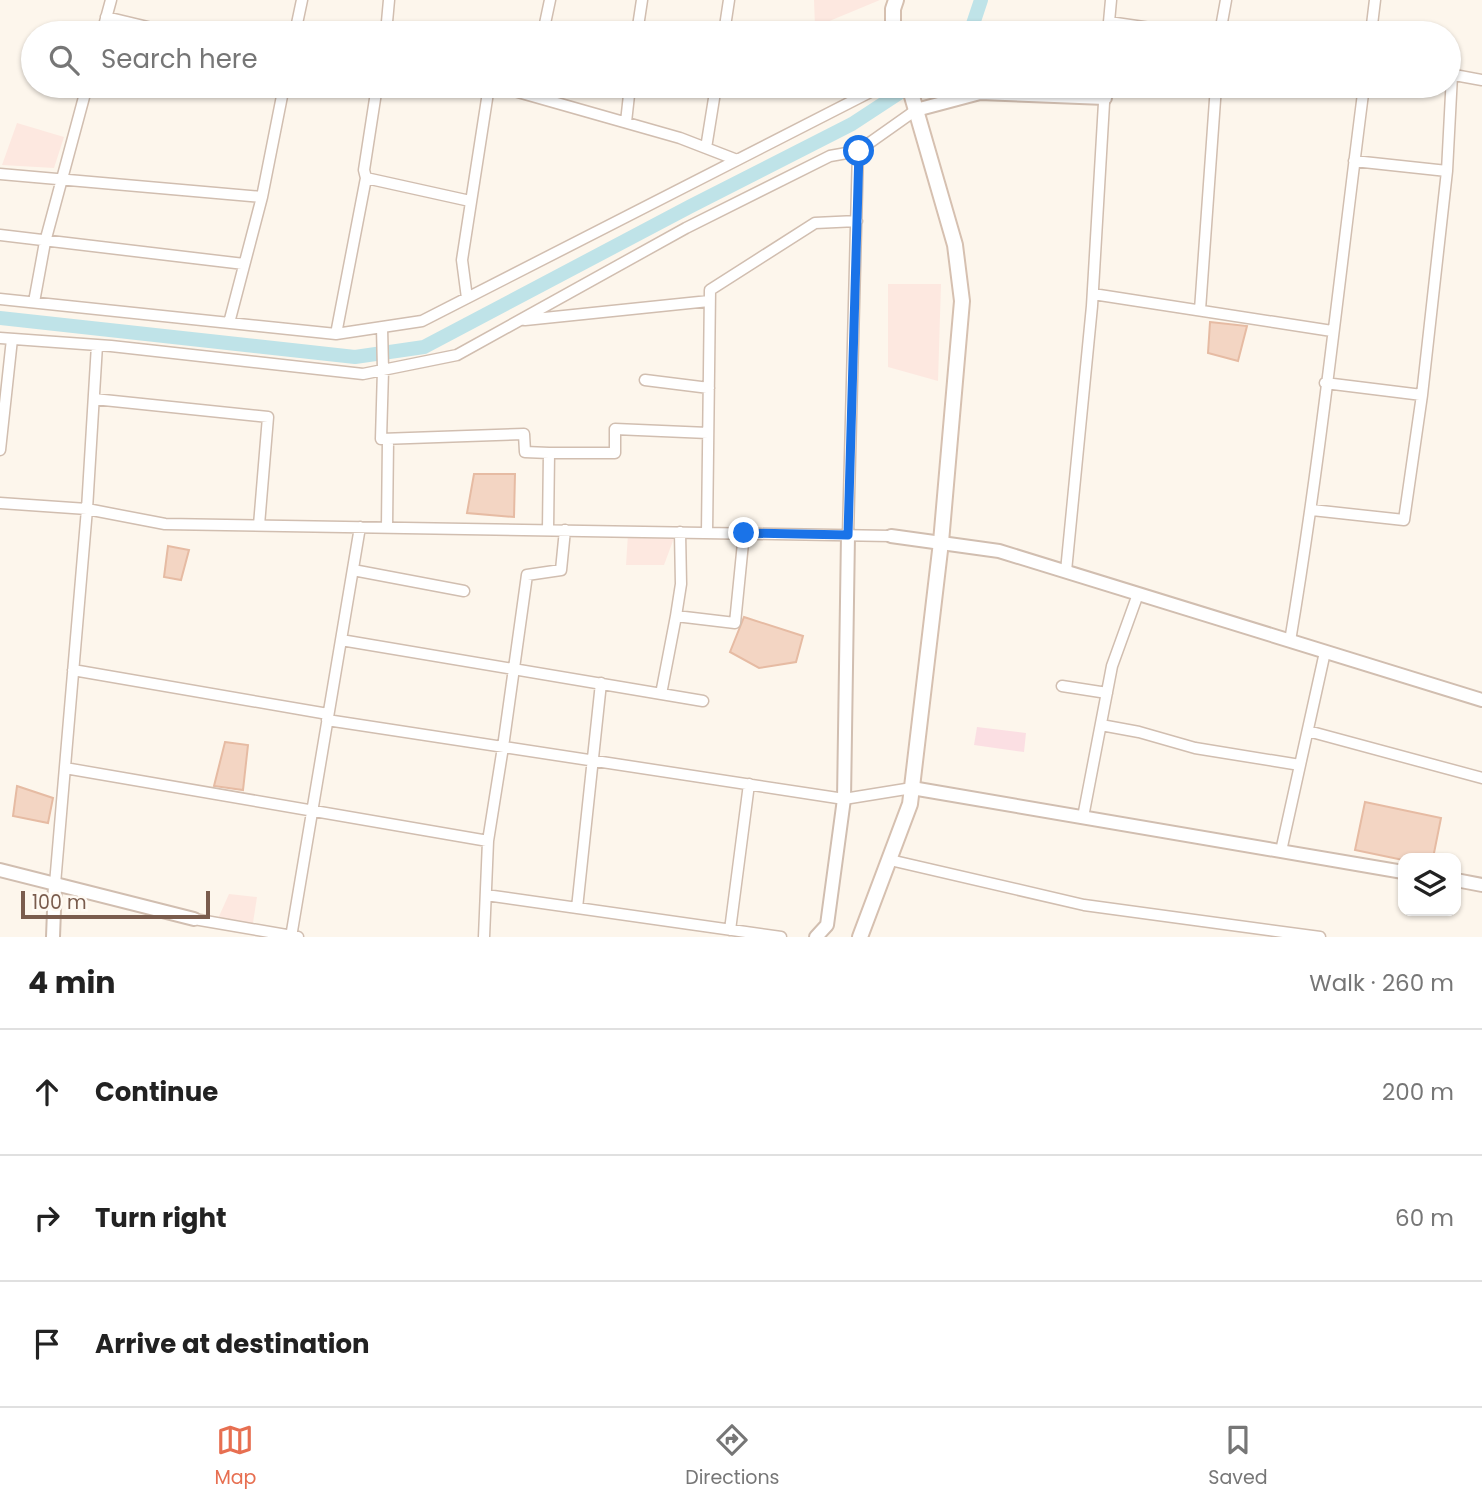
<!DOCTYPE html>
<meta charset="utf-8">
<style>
:root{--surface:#fff;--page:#f6f6f6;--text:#222;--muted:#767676;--line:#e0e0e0;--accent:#e76f51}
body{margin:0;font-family:Poppins,sans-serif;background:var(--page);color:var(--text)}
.controls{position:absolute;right:21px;bottom:21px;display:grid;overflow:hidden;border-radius:14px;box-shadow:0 2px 5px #0004}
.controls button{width:63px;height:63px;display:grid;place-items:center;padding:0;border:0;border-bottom:2px solid var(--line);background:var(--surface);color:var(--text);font:35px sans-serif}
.scale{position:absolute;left:21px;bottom:18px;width:189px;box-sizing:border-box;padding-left:7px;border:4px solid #7a5c4d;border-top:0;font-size:19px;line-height:24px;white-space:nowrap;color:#7a5c4d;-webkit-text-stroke:5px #fffaf3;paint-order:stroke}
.stop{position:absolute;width:21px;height:21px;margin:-16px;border:5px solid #1a73e8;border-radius:50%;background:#fff}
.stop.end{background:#1a73e8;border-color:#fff;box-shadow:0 2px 7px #0008}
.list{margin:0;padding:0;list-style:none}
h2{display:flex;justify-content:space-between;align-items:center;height:91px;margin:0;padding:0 28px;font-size:30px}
h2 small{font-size:23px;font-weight:400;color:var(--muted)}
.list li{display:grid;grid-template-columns:46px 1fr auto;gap:21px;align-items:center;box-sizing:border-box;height:126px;padding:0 28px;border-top:2px solid var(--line)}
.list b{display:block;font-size:26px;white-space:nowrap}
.list em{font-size:23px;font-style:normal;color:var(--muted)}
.icon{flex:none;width:38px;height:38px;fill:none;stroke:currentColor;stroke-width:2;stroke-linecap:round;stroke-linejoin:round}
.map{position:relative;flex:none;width:1482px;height:937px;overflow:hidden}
.search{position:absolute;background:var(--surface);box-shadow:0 2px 5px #0004;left:21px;right:21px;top:21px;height:77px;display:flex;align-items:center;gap:18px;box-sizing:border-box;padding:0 24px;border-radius:38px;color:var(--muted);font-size:26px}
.sheet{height:469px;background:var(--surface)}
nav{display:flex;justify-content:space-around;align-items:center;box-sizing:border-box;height:98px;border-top:2px solid var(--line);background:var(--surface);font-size:19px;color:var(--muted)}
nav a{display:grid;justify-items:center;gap:4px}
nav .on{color:var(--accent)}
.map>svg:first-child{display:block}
.commercial{fill:#fde8e0}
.medical{fill:#fbdfe3}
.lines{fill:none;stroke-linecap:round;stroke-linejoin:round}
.canal{stroke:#bfe3e8;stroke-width:14}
.building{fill:#f3d5c3;stroke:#e6bba3;stroke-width:2}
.minor-casing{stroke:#d1beb0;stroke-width:13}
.tertiary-casing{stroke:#d1beb0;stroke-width:16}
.secondary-casing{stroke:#d6c0b0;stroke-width:18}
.minor{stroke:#fff;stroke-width:10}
.tertiary{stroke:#fff;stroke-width:12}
.secondary{stroke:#fff;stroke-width:14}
.route{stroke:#1a73e8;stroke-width:9}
</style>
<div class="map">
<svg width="1482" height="937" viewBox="0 0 1482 937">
<rect width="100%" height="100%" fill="#fdf6ec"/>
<!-- commercial -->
<path class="commercial" d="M 814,0 L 880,0 L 815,27 Z
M 17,123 L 64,137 L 54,168 L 2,165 Z
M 888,284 L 941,284 L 938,381 L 888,367 Z
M 628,534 L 674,538 L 664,565 L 626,565 Z
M 229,894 L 257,897 L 252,929 L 216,923 Z"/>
<!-- medical -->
<path class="medical" d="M 977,727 L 1026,733 L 1024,752 L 974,745 Z"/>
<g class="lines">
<!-- canal -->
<path class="canal" d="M 970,33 L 981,0
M 0,318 L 355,357 L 424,347 L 691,206 L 852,124 L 910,86"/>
</g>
<!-- building -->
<path class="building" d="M 1210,322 L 1247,326 L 1238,361 L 1208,353 Z
M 474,474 L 515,474 L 514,517 L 467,513 Z
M 168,546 L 189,550 L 181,580 L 164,577 Z
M 744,617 L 803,636 L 796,662 L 759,668 L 730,652 Z
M 225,742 L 248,745 L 243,790 L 214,786 Z
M 17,786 L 53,798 L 48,823 L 13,816 Z
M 1365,802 L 1441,818 L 1433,858 L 1403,860 L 1355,850 Z"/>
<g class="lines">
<!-- minor casing -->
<g class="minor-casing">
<path id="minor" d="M 106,17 L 173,33
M 1109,22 L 1111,0
M 102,33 L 111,0
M 295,33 L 302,0
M 386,33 L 389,0
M 543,33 L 550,0
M 637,33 L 642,0
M 724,33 L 729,0
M 1109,33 L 1109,22 L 1185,33
M 1220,33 L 1226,0
M 1371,33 L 1375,0
M 1449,74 L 1482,80
M 497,86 L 680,138 L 737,160
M 626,122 L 630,86
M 706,148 L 716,86
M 1447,171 L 1452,75
M 0,174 L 262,197
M 366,178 L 470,201
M 0,235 L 244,264
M 1093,294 L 1332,331
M 467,298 L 462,260 L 489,86
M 0,299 L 336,334 L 422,321 L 882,86
M 34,302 L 45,242 L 87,86
M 1200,310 L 1216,86
M 525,320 L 709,301
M 229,323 L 262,197 L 284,86
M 382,327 L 383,370 L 381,439 L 524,434 L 525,452 L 549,453
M 336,334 L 366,178 L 364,170 L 377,86
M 0,338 L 111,346 L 363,374 L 457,355 L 686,228 L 830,156 L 858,151
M 645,380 L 709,388
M 1325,383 L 1422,395 L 1447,171 L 1354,161
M 94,399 L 268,417 L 259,525
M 0,450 L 12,339
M 0,503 L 87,509 L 165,524 L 891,536
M 1312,510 L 1404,520 L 1422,395
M 387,527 L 388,440
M 548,530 L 549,453 L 615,453 L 615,429 L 708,433
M 707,533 L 710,290 L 815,223 L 857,221
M 848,535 L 858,151 L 916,110
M 353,570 L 464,591
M 1066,571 L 1092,306 L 1105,86
M 676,616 L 681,584 L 680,532
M 341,640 L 703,701
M 1290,641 C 1321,457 1340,271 1364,86
M 73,670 L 328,714
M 1062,686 L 1107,693
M 661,694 L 676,616 L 735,623 L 744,533
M 327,720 L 844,799 L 912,788
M 1101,725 L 1139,732 L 1195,748 L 1300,765
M 1308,731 L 1482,778
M 65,768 L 488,841 L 503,747 L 527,575 L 561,570 L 565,530
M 1083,817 L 1112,666 L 1138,594
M 1281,851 L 1325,652
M 890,860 L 1084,905 L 1320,937
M 55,884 L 87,509 L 97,345
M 486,895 L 781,937
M 577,908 L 601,683
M 194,919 L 298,937
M 730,930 L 749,784
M 291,937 L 360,527
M 484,937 L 488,841"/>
</g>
<!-- tertiary casing -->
<g class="tertiary-casing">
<path id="tertiary" d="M 916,110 L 980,93 L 1105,98
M 891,536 L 999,551 L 1482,700
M 912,788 L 1403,872
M 0,870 L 194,919
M 1456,880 L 1482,885
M 53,937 L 55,884
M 816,937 L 827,925 L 844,799 L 848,535"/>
</g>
<!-- secondary casing -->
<g class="secondary-casing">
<path id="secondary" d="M 893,33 L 893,9 L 896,0
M 860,937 L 910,804 L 941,542 L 962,301 L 955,245 L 909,86"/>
</g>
<!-- minor -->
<use href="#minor" class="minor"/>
<!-- tertiary -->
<use href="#tertiary" class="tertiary"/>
<!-- secondary -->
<use href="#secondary" class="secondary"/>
</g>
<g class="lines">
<!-- route -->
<path class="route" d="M 744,533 L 848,535 L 859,151"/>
</g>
</svg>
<div class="controls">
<button><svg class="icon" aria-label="layers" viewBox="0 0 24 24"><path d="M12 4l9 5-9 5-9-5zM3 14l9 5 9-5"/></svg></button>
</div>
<div class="scale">100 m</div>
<div class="stop" style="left:859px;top:151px"></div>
<div class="stop end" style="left:744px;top:533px"></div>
<div class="search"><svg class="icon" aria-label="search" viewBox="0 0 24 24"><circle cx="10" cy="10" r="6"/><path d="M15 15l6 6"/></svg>Search here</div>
</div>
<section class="sheet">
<h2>4 min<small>Walk · 260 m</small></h2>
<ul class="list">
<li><svg class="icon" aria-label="ahead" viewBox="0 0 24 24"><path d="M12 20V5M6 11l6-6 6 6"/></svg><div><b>Continue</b></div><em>200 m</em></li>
<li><svg class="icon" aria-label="right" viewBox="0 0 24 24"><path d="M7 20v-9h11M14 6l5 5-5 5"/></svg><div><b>Turn right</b></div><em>60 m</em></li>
<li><svg class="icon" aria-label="arrive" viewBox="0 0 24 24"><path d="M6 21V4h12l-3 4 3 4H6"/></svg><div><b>Arrive at destination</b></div></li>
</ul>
</section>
<nav>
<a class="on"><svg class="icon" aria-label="map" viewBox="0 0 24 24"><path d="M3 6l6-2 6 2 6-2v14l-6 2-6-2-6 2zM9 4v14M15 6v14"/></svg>Map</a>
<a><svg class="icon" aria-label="directions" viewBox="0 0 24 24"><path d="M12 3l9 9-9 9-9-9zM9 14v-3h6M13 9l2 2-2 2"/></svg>Directions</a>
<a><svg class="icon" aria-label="saved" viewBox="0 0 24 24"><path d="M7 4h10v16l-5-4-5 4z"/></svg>Saved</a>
</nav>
